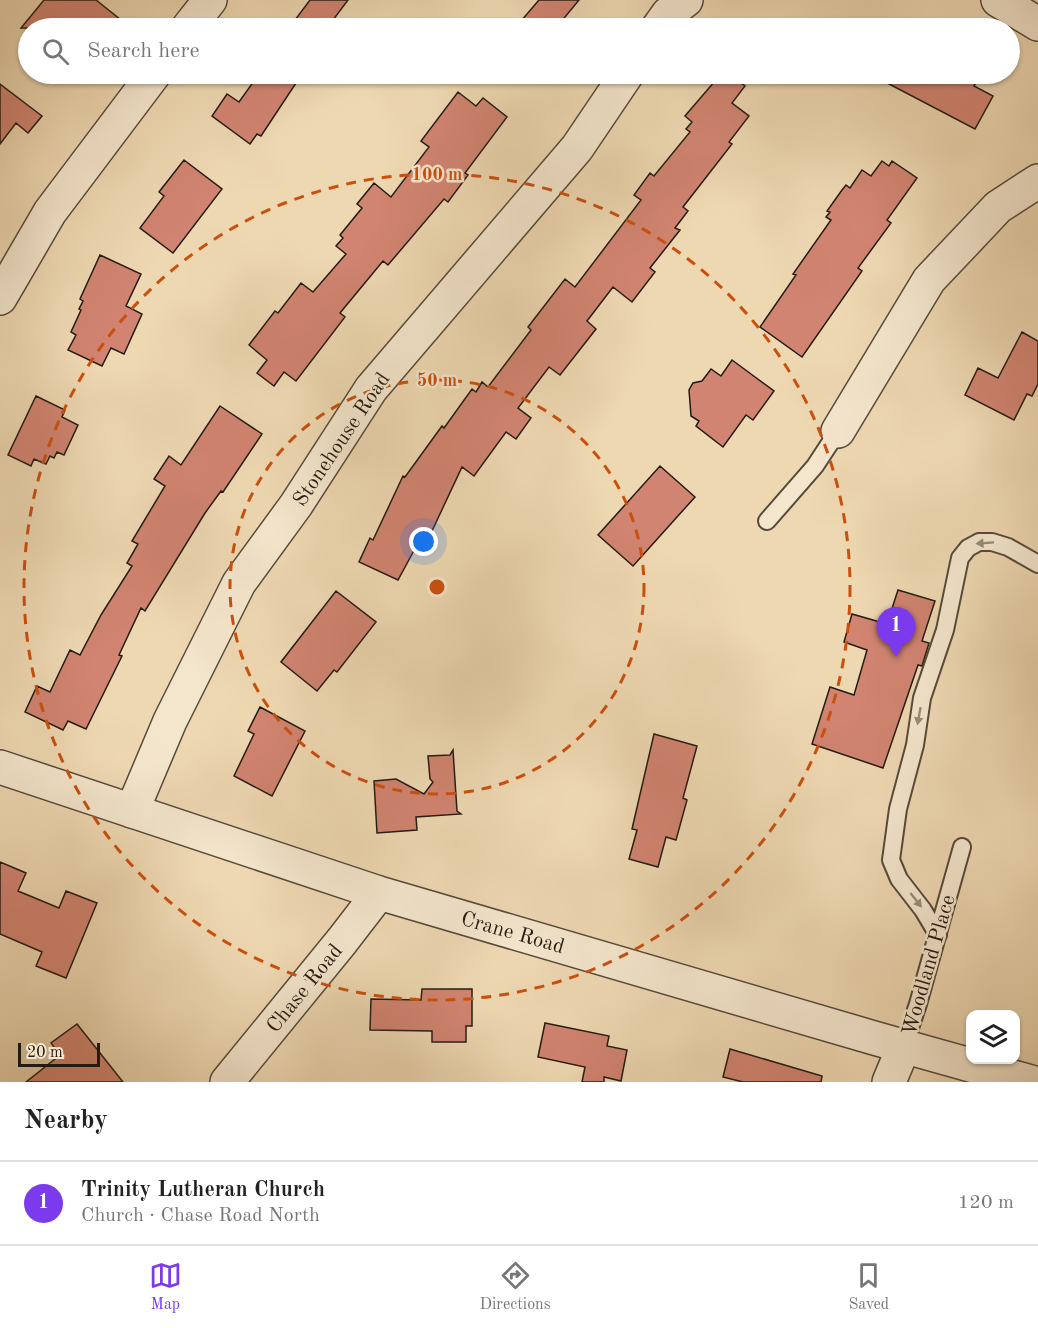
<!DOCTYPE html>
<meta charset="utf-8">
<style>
:root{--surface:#fff;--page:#f6f6f6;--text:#222;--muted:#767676;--line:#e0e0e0;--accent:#7c3aed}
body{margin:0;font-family:"Old Standard TT",serif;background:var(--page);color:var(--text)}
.controls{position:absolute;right:18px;bottom:18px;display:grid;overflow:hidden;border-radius:12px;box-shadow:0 2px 4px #0004}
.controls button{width:54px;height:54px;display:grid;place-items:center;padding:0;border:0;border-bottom:2px solid var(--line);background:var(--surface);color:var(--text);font:30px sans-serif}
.scale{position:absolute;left:18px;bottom:15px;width:82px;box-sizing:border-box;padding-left:6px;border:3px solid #241b12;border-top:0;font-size:16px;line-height:21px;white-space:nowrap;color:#241b12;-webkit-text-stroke:4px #f4e6cd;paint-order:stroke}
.you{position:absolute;left:424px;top:542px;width:21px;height:21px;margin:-15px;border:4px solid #fff;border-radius:50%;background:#1a73e8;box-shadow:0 0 0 9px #1a73e833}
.badge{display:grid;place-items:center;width:39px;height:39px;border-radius:50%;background:var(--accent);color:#fff;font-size:20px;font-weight:700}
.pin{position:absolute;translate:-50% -50px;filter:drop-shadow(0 2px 3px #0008)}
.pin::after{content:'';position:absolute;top:32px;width:21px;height:18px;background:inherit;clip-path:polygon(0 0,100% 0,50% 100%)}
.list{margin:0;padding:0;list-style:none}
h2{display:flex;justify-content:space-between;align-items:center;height:78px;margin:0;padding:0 24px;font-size:26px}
h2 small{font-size:20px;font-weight:400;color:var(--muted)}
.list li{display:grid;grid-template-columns:39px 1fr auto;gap:18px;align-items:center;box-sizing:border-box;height:84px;padding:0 24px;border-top:2px solid var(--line)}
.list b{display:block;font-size:22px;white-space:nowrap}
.list p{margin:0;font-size:20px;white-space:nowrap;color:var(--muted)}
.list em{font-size:20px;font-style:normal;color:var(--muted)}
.icon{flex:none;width:33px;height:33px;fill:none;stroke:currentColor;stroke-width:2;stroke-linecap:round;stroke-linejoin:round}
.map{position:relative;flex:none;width:1038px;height:1082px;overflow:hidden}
.search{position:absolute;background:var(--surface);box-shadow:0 2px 4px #0004;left:18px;right:18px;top:18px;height:66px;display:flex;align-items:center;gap:15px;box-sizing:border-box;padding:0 21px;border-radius:33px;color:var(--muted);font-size:22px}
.sheet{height:162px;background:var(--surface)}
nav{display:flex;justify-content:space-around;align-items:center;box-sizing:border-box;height:84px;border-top:2px solid var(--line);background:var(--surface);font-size:16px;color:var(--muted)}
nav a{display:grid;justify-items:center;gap:3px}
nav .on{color:var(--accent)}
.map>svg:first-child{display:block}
.building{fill:#d18471;stroke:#241b12;stroke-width:1.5}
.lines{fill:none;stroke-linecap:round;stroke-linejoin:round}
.service-casing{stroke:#564a3a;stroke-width:20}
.minor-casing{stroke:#564a3a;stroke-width:36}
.tertiary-casing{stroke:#564a3a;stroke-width:36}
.service{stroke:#f4e6cd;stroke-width:16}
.minor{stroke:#f4e6cd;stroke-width:33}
.tertiary{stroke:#f4e6cd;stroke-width:33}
.oneway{fill:#968b79}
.ring{fill:none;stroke:#cb500d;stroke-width:3;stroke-dasharray:10 8}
.labels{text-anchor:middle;stroke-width:5;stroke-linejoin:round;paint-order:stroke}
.street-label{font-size:21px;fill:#241b12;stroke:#f4e6cd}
.centre{fill:#cb500d;stroke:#f4e6cd;stroke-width:3}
.ring-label{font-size:18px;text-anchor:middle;font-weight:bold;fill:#cb500d;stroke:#f4e6cd;stroke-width:5;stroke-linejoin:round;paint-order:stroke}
</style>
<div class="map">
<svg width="1038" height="1082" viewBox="0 0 1038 1082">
<rect width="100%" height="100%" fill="#eed8b2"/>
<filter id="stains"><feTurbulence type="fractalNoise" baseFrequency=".00333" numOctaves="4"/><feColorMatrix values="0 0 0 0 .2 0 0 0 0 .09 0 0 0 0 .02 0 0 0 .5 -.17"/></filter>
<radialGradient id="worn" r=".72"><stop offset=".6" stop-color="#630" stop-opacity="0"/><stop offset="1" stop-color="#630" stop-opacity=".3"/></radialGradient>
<!-- building -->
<path class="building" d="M 44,0 L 96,0 L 131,28 L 21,28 Z
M 310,0 L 348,0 L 327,28 L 289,28 Z
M 539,0 L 579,0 L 556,28 L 515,28 Z
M 259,74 L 302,74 L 261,136 L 257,134 L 250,144 L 212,116 L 227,94 L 239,102 Z
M 721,74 L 729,74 L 745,86 L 732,103 L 749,116 L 729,142 L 732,144 L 683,207 L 688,211 L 675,228 L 680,230 L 650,268 L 655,272 L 632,302 L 613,287 L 587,321 L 596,329 L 560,375 L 549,367 L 518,408 L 531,418 L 516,439 L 506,432 L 474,476 L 462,467 L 424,548 L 417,545 L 398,580 L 359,562 L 370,538 L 373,540 L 403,476 L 405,477 L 442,426 L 444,428 L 472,389 L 476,392 L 482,382 L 488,387 L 531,330 L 528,327 L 565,279 L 575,287 L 641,200 L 634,195 L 650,173 L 654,176 L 690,132 L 686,129 L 692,122 L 685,116 Z
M 870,74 L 963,74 L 977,81 L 974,86 L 993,96 L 975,129 Z
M 0,84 L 42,116 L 28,133 L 16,123 L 0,144 Z
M 458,92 L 476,106 L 483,98 L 507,117 L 465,173 L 468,175 L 448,202 L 444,199 L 388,265 L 383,261 L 340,313 L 345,317 L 296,381 L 284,372 L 274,386 L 257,373 L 267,360 L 249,345 L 275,311 L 278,313 L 301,283 L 313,292 L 346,254 L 336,246 L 343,238 L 340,235 L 362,208 L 357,204 L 374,183 L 391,197 L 429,147 L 421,141 Z
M 184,160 L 222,189 L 173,253 L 140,228 L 164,196 L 159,192 Z
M 882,161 L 889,166 L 892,161 L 917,178 L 887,220 L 891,223 L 858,268 L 862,271 L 802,357 L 760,327 L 796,275 L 793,274 L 831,220 L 826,217 L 830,212 L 827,211 L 842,190 L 846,185 L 850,188 L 862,170 L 871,176 Z
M 100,255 L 141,274 L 126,306 L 142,314 L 124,354 L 111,348 L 102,366 L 68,350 L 76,335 L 71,332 L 81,310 L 79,309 L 83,301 L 80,299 Z
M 1022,332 L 1038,341 L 1038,384 L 1032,396 L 1027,394 L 1014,420 L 965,395 L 978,368 L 998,378 Z
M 732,360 L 774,391 L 753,420 L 746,415 L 723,447 L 696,426 L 699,421 L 691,416 L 689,390 L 693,383 L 702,381 L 711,369 L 721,376 Z
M 36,396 L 65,410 L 62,417 L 78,425 L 64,455 L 57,452 L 54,458 L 50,456 L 46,464 L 34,459 L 31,466 L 8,455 Z
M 220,406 L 262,434 L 223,492 L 221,491 L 205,513 L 145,611 L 141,608 L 119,655 L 122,656 L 86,729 L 68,721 L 63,730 L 25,712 L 37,686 L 50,692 L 70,650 L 80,655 L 101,615 L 132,566 L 127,563 L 138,544 L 132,541 L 165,486 L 154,479 L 169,456 L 181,465 Z
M 660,466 L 695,497 L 633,566 L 598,535 Z
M 898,590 L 935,601 L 922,641 L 929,643 L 922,666 L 918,665 L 883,768 L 812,744 L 830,687 L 854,695 L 867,650 L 844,642 L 852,614 L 887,624 Z
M 336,591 L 376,622 L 337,672 L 334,670 L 317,691 L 281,662 Z
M 260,707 L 305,731 L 272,796 L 234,776 L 254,734 L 248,731 Z
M 654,734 L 697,746 L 683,798 L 687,800 L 676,840 L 666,837 L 658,867 L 629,859 L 637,830 L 632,829 Z
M 453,750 L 457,811 L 461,814 L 416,817 L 417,830 L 377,833 L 374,781 L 396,779 L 424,794 L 433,782 L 430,779 L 428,756 L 450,755 Z
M 0,862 L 26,873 L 18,891 L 59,908 L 66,891 L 97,903 L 66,978 L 36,966 L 42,952 L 0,934 Z
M 422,989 L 472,989 L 472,1026 L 466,1026 L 466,1042 L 432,1042 L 432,1031 L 370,1030 L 371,999 L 421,1000 Z
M 545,1023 L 609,1036 L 607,1046 L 627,1050 L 621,1081 L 604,1077 L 604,1082 L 582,1082 L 585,1067 L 538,1057 Z
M 77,1024 L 123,1082 L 26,1082 L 60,1055 L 51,1043 Z
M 730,1049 L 822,1076 L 821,1082 L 743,1082 L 723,1077 Z"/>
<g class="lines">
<!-- service casing -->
<g class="service-casing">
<path id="service" d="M 767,521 L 815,466 L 838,431
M 938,935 L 923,910 L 899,879 L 891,860 L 898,809 L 915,745 L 922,698 L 945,630 L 960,558 L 968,548 L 979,542 L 992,542 L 1008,547 L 1038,564
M 904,1046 L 918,1004 L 962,847"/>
</g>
<!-- minor casing -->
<g class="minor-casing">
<path id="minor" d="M 998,0 L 1038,24
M 188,28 L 210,0
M 658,28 L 668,14 L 686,0
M 0,298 L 50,212 L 154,74
M 838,431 L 929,280 L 998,207 L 1038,181
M 132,811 L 170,721 L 239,583 L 296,505 L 371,389 L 577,148 L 627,74
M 889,1082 L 904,1046"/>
</g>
<!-- tertiary casing -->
<g class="tertiary-casing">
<path id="tertiary" d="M 0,767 L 379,893 L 874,1038 L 1031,1082
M 227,1082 L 342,941 L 379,893"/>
</g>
<!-- service -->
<use href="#service" class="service"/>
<!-- minor -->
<use href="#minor" class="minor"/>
<!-- tertiary -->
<use href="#tertiary" class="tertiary"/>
</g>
<!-- one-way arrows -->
<defs><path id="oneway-solid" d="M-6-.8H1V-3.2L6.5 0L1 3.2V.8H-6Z" transform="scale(1.5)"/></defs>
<g class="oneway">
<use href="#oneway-solid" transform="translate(985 543) rotate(176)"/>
<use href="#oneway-solid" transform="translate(919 716) rotate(100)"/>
<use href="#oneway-solid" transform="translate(916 900) rotate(52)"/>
</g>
<!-- distance rings -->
<g class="ring">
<circle cx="437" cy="587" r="207"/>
<circle cx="437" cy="587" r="413"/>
</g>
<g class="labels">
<!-- street labels -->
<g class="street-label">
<text transform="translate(341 439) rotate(-56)" y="7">Stonehouse Road</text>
<text transform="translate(513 932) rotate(16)" y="7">Crane Road</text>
<text transform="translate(928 965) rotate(-74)" y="7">Woodland Place</text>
<text transform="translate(304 988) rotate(-51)" y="7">Chase Road</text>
</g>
</g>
<circle cx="437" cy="587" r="9" class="centre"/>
<g class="ring-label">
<text x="437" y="180">100 m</text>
<text x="437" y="386">50 m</text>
</g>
<rect width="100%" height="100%" filter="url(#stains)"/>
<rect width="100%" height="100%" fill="url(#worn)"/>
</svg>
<div class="controls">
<button><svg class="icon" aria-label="layers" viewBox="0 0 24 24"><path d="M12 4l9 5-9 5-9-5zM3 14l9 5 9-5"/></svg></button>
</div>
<div class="scale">20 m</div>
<div class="you"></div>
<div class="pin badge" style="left:896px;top:657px">1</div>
<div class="search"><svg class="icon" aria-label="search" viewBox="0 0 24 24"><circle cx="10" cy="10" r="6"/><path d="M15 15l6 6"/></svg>Search here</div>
</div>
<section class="sheet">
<h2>Nearby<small></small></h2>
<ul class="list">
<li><span class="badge">1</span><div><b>Trinity Lutheran Church</b><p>Church · Chase Road North</p></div><em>120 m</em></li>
</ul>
</section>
<nav>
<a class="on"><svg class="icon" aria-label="map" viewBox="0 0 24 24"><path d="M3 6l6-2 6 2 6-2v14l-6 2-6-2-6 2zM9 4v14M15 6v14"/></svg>Map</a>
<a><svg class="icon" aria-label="directions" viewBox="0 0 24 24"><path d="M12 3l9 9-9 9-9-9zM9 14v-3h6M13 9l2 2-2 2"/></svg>Directions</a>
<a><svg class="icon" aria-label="saved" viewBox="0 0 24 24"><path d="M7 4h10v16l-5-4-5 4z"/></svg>Saved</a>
</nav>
